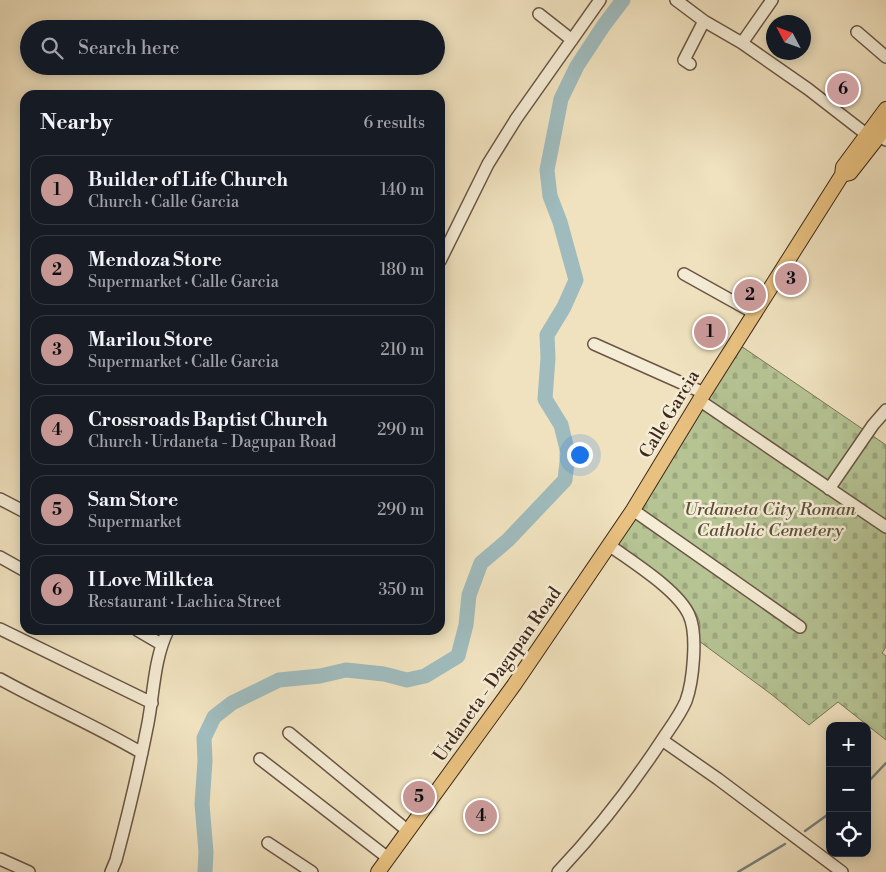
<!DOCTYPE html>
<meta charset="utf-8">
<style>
:root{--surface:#171b24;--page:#242831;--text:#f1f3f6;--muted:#9ea1a6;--line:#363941;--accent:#c59692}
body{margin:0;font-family:"Libre Bodoni",serif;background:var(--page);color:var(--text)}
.controls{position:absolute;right:15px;bottom:15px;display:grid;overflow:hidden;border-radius:10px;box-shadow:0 2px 12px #0003}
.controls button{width:45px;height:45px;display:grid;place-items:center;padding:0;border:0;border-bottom:1px solid var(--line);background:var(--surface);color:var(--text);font:25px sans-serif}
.compass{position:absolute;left:766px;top:15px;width:45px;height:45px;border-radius:50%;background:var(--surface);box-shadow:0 2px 12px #0003;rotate:311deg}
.you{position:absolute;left:579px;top:454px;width:18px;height:18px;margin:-12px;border:4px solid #fff;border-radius:50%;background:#1a73e8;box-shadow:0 0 0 8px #1a73e833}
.badge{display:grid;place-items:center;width:32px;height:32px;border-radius:50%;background:var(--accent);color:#111;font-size:16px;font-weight:700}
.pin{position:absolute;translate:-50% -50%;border:2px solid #fff;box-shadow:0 1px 5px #0006}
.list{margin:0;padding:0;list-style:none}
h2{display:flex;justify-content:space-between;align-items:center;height:65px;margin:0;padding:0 20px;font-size:21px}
h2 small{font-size:16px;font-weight:400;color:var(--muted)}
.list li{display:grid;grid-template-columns:32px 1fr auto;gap:15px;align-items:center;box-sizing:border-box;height:70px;margin:0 10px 10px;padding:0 10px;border:1px solid var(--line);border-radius:15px}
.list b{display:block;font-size:19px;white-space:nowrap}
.list p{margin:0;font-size:16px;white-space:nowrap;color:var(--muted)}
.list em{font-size:16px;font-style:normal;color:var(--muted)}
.icon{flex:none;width:28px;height:28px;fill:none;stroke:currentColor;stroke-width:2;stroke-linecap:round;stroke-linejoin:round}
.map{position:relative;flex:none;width:886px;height:872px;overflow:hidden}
.search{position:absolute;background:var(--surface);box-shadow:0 2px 12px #0003;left:20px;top:20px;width:425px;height:55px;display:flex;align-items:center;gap:12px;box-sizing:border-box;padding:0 18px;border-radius:28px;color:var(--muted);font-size:19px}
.panel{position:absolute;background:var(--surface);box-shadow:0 2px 12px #0003;left:20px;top:90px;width:425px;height:545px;border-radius:15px}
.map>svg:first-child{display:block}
.cemetery{fill:url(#cemetery-stones);stroke:#7a7658}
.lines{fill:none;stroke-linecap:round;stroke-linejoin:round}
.stream{stroke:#78807d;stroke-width:2.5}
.river{stroke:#9fbbbd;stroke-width:15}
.minor-casing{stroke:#6a5645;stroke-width:14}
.major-casing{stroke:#3d281c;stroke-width:16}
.minor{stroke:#f5ecd5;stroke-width:11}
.major{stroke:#e8c180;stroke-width:14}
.labels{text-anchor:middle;stroke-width:5;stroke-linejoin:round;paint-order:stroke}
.street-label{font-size:18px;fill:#3d281c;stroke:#f5ecd5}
.park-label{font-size:18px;font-style:italic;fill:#5b4f3a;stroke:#f5ecd5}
</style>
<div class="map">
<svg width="886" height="872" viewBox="0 0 886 872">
<defs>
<pattern id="cemetery-stones" width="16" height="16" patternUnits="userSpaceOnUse" patternTransform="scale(1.25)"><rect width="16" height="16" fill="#b6c494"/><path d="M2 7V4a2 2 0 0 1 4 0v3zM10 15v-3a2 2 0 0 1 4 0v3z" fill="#9da87f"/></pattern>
</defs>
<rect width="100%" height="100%" fill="#f0e2bf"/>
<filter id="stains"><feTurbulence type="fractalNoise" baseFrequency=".004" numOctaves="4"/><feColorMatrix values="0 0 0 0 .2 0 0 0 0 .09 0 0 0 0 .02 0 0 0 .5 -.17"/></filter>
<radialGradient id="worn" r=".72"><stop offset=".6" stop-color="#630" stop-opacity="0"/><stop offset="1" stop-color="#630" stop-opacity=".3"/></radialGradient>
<!-- cemetery -->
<path class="cemetery" d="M 741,346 L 886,445 L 886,647 L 882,653 L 886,656 L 886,740 L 838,702 L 809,725 L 771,694 L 699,641 C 699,636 700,630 700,625 C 696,597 647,570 625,555 L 618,545 Z"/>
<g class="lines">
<!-- stream -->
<path class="stream" d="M 867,783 L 886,763
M 805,831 L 830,813
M 738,872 L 785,844"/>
<!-- river -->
<path class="river" d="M 205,872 L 206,852 L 202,804 L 205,761 L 204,738 L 214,717 L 232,703 L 279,680 L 320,676 L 346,670 L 384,674 L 407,680 L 425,676 L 458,656 L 466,625 L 469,595 L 481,563 L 508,540 L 565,480 L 568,453 L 561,425 L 545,399 L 548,358 L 547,335 L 564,307 L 576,280 L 560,222 L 550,196 L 547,170 L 561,99 L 577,66 L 604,25 L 623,0"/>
<!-- minor casing -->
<g class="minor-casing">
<path id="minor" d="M 676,0 L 704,21 L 742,43 L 808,89 L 866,134 L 879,135 L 886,140
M 539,14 L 572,40
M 857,32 L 886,57
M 742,43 L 772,0
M 690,64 L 684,60 L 704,21
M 440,261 L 488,164 L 516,119 L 600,0
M 684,274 L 754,313
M 594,344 L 704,393
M 699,400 L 886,527
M 829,489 L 873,425 L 886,410
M 0,499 L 25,512
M 633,510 L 800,627
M 0,557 L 25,571
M 0,629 L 152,703
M 137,630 L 161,644
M 0,679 C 47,705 96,726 142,753
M 289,733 L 408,831
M 662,740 L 718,779 L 842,872
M 260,759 L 388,858
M 268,843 L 312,872
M 0,859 L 29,872
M 111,872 L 116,860 C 128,815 139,769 148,723 C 154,691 154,659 168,630
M 558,872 C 596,832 631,787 662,740 C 670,728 680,715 686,701 C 693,682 698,634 689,615 C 678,590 632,562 609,545"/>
</g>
<!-- major casing -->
<g class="major-casing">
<path id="major" d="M 842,175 L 850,173 L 886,127
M 378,872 L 514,685 L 633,510 L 704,393 L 842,175 L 843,167 L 886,109"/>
</g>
<!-- minor -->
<use href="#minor" class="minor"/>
<!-- major -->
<use href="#major" class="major"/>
</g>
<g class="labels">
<!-- street labels -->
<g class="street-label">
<text transform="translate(669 414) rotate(-59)" y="6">Calle Garcia</text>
<text transform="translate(497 674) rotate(-55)" y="6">Urdaneta - Dagupan Road</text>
</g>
<!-- park labels -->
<g class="park-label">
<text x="770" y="515">Urdaneta City Roman<tspan x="770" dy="21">Catholic Cemetery</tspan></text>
</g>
</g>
<rect width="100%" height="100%" filter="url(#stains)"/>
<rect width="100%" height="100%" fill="url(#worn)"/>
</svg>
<div class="controls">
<button>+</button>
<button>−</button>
<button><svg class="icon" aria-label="locate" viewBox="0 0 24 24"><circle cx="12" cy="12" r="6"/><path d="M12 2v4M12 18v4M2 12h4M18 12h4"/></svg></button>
</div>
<svg class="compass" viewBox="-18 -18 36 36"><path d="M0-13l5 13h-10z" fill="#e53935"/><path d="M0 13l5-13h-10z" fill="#9ea1a6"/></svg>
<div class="you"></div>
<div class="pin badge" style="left:710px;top:332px">1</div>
<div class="pin badge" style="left:750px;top:295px">2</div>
<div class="pin badge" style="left:791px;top:279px">3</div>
<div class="pin badge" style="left:481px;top:816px">4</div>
<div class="pin badge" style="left:419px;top:797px">5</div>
<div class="pin badge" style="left:843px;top:89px">6</div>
<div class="search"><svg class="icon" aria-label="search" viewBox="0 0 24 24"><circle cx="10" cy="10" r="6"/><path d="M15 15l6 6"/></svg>Search here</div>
<section class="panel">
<h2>Nearby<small>6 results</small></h2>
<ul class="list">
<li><span class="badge">1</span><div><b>Builder of Life Church</b><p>Church · Calle Garcia</p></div><em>140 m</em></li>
<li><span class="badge">2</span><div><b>Mendoza Store</b><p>Supermarket · Calle Garcia</p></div><em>180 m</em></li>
<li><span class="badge">3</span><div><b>Marilou Store</b><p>Supermarket · Calle Garcia</p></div><em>210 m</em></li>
<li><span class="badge">4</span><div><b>Crossroads Baptist Church</b><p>Church · Urdaneta - Dagupan Road</p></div><em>290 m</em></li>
<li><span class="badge">5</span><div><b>Sam Store</b><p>Supermarket</p></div><em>290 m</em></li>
<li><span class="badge">6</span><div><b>I Love Milktea</b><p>Restaurant · Lachica Street</p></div><em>350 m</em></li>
</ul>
</section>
</div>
